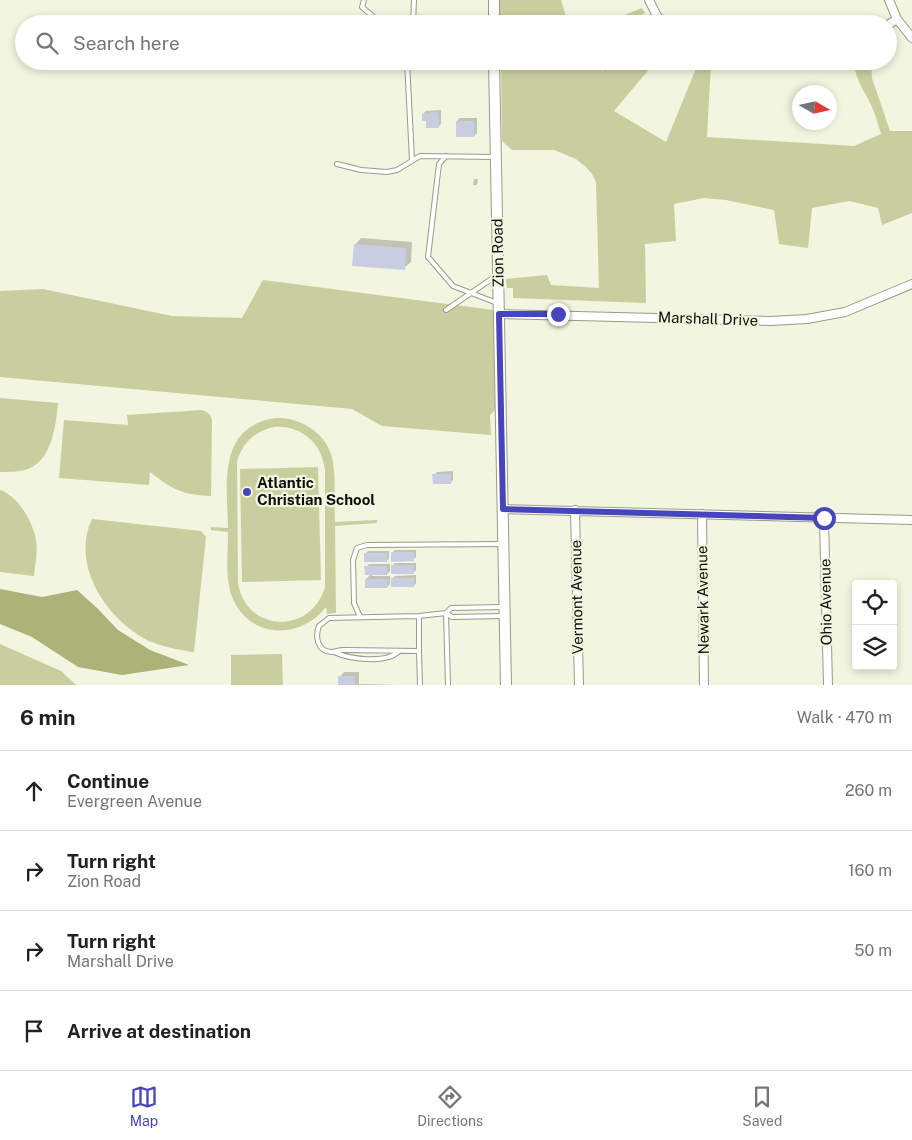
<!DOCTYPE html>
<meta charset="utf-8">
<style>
:root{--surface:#fff;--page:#f2f2f2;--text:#202124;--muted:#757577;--line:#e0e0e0;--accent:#4745bb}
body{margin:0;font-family:"Public Sans",sans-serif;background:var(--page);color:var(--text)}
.controls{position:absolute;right:15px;bottom:15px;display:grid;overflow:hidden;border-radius:5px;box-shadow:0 2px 8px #0003}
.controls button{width:45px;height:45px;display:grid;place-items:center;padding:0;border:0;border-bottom:1px solid var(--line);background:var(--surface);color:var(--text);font:25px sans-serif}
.compass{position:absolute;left:792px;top:85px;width:45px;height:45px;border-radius:50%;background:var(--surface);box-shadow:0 2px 8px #0003;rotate:99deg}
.stop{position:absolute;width:15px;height:15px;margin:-11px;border:4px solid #4745bb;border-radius:50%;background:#fff}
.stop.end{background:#4745bb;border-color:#fff;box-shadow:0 1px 5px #0008}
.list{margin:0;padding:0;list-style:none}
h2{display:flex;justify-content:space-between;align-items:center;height:65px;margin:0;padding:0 20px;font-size:21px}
h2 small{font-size:16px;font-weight:400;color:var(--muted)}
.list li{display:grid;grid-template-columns:32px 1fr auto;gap:15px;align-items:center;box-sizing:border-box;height:80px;padding:0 20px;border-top:1px solid var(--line)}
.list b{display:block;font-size:19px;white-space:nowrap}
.list p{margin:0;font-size:16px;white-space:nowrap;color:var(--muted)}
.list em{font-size:16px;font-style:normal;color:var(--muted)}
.icon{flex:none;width:28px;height:28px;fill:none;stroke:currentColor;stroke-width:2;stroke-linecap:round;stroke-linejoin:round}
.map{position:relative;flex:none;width:912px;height:685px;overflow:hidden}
.search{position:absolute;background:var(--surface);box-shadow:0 2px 8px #0003;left:15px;right:15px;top:15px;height:55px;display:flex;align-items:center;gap:12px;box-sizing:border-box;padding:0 18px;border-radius:28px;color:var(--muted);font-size:19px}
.sheet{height:385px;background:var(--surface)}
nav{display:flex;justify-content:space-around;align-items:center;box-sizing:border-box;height:70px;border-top:1px solid var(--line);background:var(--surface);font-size:14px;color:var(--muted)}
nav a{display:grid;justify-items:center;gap:2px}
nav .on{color:var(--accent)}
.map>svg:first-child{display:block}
.green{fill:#c9ce9f;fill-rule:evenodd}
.water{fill:#adb278}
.shadow{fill:#0003}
.building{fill:#c9cde1}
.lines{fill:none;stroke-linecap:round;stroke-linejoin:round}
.service-casing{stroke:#989b87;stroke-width:6}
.minor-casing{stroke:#989b87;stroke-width:10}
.tertiary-casing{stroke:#989b87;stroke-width:12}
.service{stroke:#fff;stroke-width:4}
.minor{stroke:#fff;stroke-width:8}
.tertiary{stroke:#fff;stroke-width:10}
.route{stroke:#4745bb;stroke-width:6}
.poi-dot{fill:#4745bb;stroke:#f2f5df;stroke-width:2}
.labels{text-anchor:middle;stroke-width:4.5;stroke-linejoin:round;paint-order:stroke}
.street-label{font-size:15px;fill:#0e0f08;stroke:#f2f5df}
.poi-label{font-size:15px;font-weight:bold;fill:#0e0f08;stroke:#f2f5df;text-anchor:start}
</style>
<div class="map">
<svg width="912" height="685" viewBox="0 0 912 685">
<rect width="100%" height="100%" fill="#f2f5df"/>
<!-- green -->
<path class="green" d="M 499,0 L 561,0 L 567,20 L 573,18 L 576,24 L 500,24 Z
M 642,8 L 645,13 L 626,24 L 602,24 Z
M 501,61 L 596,61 L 602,71 L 620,61 L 624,61 L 627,66 L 632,61 L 656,61 L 614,111 L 666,142 L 699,61 L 711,62 L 707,137 L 854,146 L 881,134 C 878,125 876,116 872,107 C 867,94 851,75 856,61 L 871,61 L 872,78 L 890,131 L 912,131 L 912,213 L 882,225 L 878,208 L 849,201 L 812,208 L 808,248 L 779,244 L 774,210 L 726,200 L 704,198 L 674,204 L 676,241 L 645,244 L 646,303 L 513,298 L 513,288 L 507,288 L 506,279 L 547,275 L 551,285 L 599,288 L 596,182 L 592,174 L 586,167 L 576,159 L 554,150 L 512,150 L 502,141 Z
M 263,280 L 493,310 L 495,410 L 490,415 L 491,435 L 382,426 L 352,409 L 0,377 L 0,291 L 43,289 L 172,316 L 242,318 Z
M 0,398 L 58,403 C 56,425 52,460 28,469 C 20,472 9,472 0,472 Z
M 202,410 C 207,412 211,414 212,420 L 211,496 C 182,495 172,489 150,472 L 149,485 L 59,478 L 64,420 L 128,425 L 127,415 Z
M 276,418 C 302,417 329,435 333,462 C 336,482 334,502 335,522 L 377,520 L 377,523 L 335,526 L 336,613 L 327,614 L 326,607 C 299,642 246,638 231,594 C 225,575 228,552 228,532 L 211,530 L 211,527 L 228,528 C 227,485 217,426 276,418 ZM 274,427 C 301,425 322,443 325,470 L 325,587 C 311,635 246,633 238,583 L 237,462 C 242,443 255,431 274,427 Z
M 318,467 L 321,580 L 242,582 L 240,469 Z
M 0,490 C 18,496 33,522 36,540 C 38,552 35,564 34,576 L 0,572 Z
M 92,519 L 201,531 L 206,537 L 194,652 C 179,650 163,647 149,641 C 107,620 70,565 92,519 Z
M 0,644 L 61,671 L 76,685 L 0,685 Z
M 282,654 L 283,685 L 231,685 L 231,655 Z"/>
<!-- water -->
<path class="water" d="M 0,589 L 42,597 L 77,590 L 97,608 L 118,630 L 150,650 L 189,665 L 122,675 L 78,667 L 32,637 L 0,624 Z"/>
<!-- shadow -->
<path class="shadow" d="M 441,110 L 441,124 L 438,127 L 427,120 L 423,114 L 426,111 Z
M 460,118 L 477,118 L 477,133 L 474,136 L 457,121 Z
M 474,179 L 478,179 L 477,185 L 473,185 Z
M 361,238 L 412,242 L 411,262 L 404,268 L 355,245 Z
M 453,471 L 453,480 L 450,483 L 434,475 L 437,472 Z
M 395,550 L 416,550 L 416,557 L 413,560 L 392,553 Z
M 368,551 L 389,551 L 389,558 L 387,561 L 365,554 Z
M 395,563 L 416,563 L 416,570 L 413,573 L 392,566 Z
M 369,564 L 390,564 L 390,571 L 387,574 L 372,574 L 372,576 L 390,576 L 390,584 L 387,587 L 366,579 L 371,574 L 366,567 Z
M 416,575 L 416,583 L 414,586 L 392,579 L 395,576 Z
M 344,672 L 359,672 L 359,684 L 401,685 L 340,685 L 340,677 Z"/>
<!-- building -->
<path class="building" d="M 438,112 L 439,128 L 426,128 L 426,121 L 422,121 L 422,114 Z
M 456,121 L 474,121 L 474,137 L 456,137 Z
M 354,244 L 406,248 L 405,270 L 352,266 Z
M 432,474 L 451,474 L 451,484 L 433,484 Z
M 391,552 L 414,552 L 414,561 L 391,562 Z
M 364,553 L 387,553 L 387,562 L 364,562 Z
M 391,565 L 414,565 L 414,574 L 391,574 Z
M 364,566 L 387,566 L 387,575 L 365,575 Z
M 391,578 L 414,578 L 414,587 L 391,587 Z
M 365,579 L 388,579 L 387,588 L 365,588 Z
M 338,676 L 355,676 L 355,685 L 338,685 Z"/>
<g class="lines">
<!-- service casing -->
<g class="service-casing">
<path id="service" d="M 364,0 L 362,7 L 382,24
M 413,24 L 414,0
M 407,61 L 412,160
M 446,156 L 439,164 L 428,257 L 453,286 L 497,303
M 337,164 L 361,170 L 387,172 L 397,170 L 420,156 L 494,157
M 446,310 L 496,276
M 446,613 L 448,685
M 446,613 L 452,617 L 503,616
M 419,616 L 419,651 L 343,650 C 339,650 335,652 331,652 C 317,651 315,636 319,626 L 329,618 L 419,616 L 446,613 L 451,608 L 502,607
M 360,617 L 354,603 L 353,560 L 357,548 L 367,545 L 502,544
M 419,651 L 420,685
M 334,652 C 349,659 385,664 398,652"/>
</g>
<!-- minor casing -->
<g class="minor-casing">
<path id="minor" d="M 649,0 L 656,14 L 663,24
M 889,0 L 897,19 L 912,38
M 888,25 L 897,19
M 499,314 L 770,321 L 807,319 L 845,312 L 912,284
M 503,509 L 912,520
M 575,510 L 579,685
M 702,514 L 704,685
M 824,518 L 828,685"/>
</g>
<!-- tertiary casing -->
<g class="tertiary-casing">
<path id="tertiary" d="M 494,0 L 494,24
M 494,61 L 506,685"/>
</g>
<!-- service -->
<use href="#service" class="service"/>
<!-- minor -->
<use href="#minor" class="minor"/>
<!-- tertiary -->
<use href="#tertiary" class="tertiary"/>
</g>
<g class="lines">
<!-- route -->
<path class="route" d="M 558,314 L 499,314 L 503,509 L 824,518"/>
</g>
<!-- markers -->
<circle class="poi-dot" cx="247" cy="492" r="5"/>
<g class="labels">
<!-- street labels -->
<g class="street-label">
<text transform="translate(498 253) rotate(-91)" y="5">Zion Road</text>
<text transform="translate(708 319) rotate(2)" y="5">Marshall Drive</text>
<text transform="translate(577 597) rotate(-91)" y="5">Vermont Avenue</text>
<text transform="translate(703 600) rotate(-91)" y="5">Newark Avenue</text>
<text transform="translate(826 602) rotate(-91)" y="5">Ohio Avenue</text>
</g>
<!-- poi labels -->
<g class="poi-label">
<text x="257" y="488">Atlantic<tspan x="257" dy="17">Christian School</tspan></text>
</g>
</g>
</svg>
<div class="controls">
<button><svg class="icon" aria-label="locate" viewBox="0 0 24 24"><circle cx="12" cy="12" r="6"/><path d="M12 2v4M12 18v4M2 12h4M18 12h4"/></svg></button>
<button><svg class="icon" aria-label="layers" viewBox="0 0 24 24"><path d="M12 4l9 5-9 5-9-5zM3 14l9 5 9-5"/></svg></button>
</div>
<svg class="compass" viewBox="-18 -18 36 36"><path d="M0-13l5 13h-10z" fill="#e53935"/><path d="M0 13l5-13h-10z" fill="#757577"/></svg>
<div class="stop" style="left:824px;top:518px"></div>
<div class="stop end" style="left:558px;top:314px"></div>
<div class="search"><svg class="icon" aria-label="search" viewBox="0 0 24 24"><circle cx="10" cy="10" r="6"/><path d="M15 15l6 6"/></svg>Search here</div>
</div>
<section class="sheet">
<h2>6 min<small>Walk · 470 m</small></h2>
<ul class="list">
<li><svg class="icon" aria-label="ahead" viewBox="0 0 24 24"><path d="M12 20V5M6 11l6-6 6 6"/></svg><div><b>Continue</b><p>Evergreen Avenue</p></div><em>260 m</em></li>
<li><svg class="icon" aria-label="right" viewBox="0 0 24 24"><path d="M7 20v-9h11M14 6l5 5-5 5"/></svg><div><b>Turn right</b><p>Zion Road</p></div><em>160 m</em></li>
<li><svg class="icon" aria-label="right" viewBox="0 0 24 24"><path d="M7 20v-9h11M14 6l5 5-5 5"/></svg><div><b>Turn right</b><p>Marshall Drive</p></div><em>50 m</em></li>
<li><svg class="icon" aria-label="arrive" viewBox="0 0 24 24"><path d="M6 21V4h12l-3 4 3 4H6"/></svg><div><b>Arrive at destination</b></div></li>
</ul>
</section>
<nav>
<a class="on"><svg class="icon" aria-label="map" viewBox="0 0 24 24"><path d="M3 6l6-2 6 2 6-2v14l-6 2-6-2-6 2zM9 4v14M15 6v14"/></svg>Map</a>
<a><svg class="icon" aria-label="directions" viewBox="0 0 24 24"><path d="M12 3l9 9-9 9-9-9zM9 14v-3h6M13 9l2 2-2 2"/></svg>Directions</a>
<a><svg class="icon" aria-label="saved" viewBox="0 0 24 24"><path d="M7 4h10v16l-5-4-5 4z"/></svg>Saved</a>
</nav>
